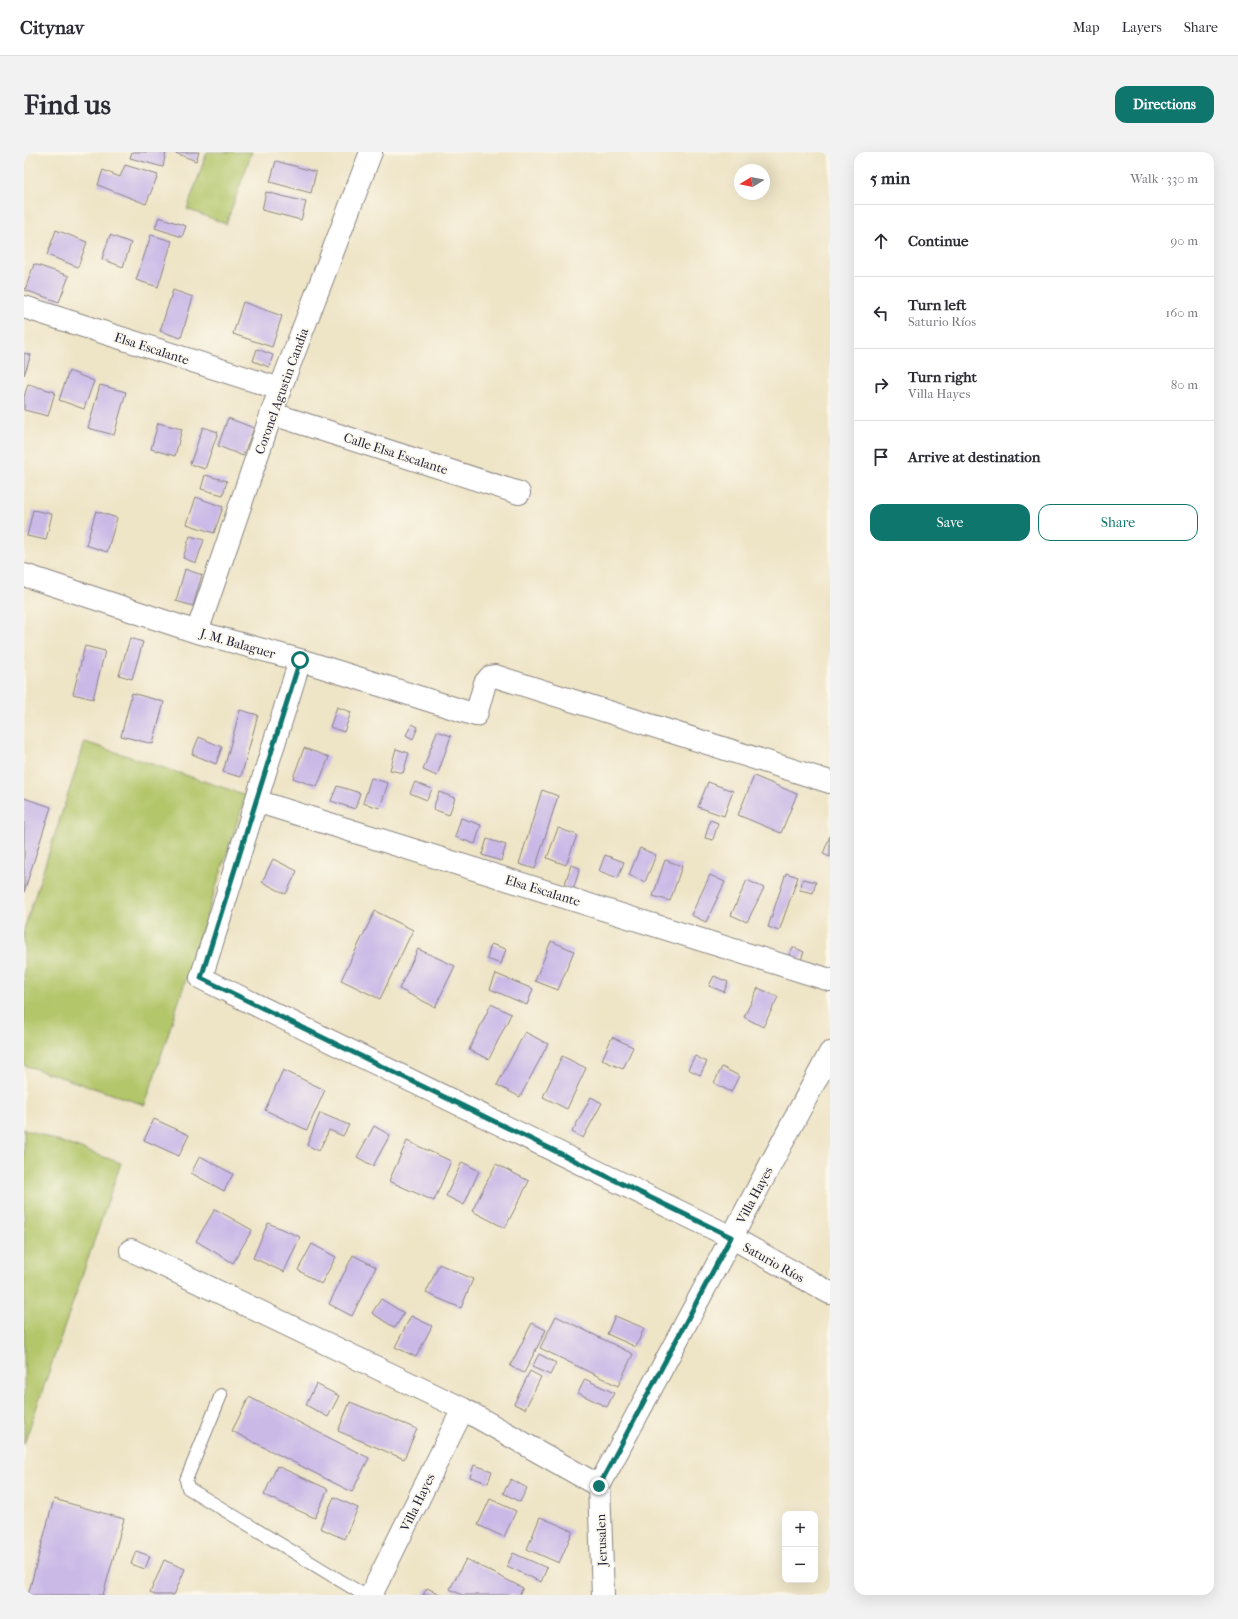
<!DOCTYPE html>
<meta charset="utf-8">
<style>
:root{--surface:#fff;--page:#f2f2f3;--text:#2b2b33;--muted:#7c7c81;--line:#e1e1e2;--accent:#0f766e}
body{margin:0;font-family:"IM FELL French Canon",serif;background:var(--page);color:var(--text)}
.controls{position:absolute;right:12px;bottom:12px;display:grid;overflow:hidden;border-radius:8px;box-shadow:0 4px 16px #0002}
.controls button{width:36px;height:36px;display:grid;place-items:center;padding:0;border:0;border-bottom:1px solid var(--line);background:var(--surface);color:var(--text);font:20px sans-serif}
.compass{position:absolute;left:710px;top:12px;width:36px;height:36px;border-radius:50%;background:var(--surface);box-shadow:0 4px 16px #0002;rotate:260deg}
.stop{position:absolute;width:12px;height:12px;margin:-9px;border:3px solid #0f766e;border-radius:50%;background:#fff}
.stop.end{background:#0f766e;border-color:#fff;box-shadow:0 1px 4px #0008}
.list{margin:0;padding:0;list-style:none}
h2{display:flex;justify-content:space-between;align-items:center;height:52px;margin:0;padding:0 16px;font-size:17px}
h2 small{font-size:13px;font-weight:400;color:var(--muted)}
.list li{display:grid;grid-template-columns:26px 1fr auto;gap:12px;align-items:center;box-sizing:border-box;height:72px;padding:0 16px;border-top:1px solid var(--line)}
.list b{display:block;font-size:15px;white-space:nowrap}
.list p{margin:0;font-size:13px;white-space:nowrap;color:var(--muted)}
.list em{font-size:13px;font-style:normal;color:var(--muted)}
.actions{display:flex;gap:8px;padding:12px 16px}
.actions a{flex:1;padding:9px 0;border:1px solid var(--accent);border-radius:12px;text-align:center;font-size:14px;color:var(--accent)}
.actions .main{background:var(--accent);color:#fff}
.icon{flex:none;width:22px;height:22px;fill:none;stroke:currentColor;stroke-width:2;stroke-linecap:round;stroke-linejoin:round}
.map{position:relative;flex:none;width:806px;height:1443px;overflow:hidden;border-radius:12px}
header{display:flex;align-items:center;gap:24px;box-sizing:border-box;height:56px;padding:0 20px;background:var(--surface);border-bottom:1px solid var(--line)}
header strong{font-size:19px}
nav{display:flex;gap:22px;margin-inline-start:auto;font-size:14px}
.intro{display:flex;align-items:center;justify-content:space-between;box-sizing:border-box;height:96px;padding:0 24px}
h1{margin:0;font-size:28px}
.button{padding:10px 18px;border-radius:12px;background:var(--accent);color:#fff;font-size:14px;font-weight:700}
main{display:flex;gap:24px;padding:0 24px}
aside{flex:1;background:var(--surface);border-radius:12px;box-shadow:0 4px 16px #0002}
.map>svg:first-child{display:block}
.green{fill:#b3c66a;stroke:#6a7452}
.building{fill:#cab9e7}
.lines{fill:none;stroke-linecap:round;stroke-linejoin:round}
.lane-casing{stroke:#888380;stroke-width:14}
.street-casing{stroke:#888380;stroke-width:24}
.lane{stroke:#fff;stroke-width:12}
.street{stroke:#fff;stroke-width:22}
.route{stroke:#0f766e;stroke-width:5}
.labels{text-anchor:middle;stroke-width:3.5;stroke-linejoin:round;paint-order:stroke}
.street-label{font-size:13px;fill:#22223b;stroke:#fbf7ec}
</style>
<header>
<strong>Citynav</strong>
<nav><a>Map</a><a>Layers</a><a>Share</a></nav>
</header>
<div class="intro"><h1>Find us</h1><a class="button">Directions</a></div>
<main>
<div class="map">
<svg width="806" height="1443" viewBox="0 0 806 1443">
<rect width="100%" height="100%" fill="#fbf7ec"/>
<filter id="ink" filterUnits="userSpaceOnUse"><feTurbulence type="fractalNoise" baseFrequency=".025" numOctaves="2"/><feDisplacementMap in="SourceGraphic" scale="8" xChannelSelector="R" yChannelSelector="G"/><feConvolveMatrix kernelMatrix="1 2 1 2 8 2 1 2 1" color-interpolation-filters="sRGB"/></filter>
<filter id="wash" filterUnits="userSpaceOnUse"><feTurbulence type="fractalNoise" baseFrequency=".012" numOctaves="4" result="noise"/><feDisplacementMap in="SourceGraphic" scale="16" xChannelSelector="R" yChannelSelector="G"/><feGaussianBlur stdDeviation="0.9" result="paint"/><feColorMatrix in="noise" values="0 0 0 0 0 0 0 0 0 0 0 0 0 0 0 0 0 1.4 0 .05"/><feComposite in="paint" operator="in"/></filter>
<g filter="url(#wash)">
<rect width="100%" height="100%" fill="#eee4c6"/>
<!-- green -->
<path class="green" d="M 183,0 L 228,0 L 202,72 L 163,57 Z
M 61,590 L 222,643 L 121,953 L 0,913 L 0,777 Z
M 0,977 L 97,1011 L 0,1292 Z"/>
<g id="blocks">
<!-- building -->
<path class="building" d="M 108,0 L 142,0 L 139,15 L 106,6 Z
M 149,0 L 175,0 L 172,9 Z
M 252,9 L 292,20 L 287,41 L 246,30 Z
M 101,13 L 134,23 L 122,52 L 74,33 L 79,18 L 96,25 Z
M 242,40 L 282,50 L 277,68 L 238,58 Z
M 135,65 L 162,74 L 158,85 L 131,76 Z
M 32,78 L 63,90 L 54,115 L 23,103 Z
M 86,83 L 107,91 L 99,115 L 78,107 Z
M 127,83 L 148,89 L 134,135 L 112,128 Z
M 10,112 L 45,124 L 35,150 L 1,138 Z
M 149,138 L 169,145 L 157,186 L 136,179 Z
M 219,150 L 258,164 L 248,195 L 209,182 Z
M 233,197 L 249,203 L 245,215 L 229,209 Z
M 0,201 L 7,203 L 0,223 Z
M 45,219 L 70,229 L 60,257 L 35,248 Z
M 4,232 L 31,240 L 24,264 L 0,258 L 0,245 Z
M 76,233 L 102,240 L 90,283 L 64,276 Z
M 204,266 L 230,276 L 219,304 L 194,294 Z
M 134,271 L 158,277 L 151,304 L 127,297 Z
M 179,275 L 194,280 L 181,317 L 166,312 Z
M 181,323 L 203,329 L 199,343 L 177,337 Z
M 172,345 L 199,355 L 190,381 L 163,372 Z
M 9,358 L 28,362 L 22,388 L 3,384 Z
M 72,359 L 93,366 L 83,400 L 62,393 Z
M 166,384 L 180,388 L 172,411 L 159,406 Z
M 161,417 L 178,423 L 169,454 L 152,449 Z
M 106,486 L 119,490 L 108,527 L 95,523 Z
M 61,494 L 81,499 L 69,547 L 49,542 Z
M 108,541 L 140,550 L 129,592 L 97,584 Z
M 313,555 L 327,560 L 320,580 L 306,575 Z
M 216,558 L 234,563 L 217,625 L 199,620 Z
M 388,572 L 394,575 L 389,587 L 382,583 Z
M 413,579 L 427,584 L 413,624 L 399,618 Z
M 175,585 L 198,595 L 192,612 L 168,602 Z
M 280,596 L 305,605 L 293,635 L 269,626 Z
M 372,597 L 385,601 L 379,621 L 366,618 Z
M 730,624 L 773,642 L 757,681 L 714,663 Z
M 347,626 L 364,631 L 356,656 L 339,651 Z
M 391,630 L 408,637 L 403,648 L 386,641 Z
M 684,630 L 709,639 L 700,664 L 674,655 Z
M 313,634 L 336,641 L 331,657 L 307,649 Z
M 518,638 L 534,644 L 511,717 L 495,712 Z
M 415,640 L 431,646 L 425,663 L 409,657 Z
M 0,646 L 27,655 L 0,740 Z
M 437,666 L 457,673 L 451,692 L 431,685 Z
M 686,668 L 694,671 L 689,688 L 681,686 Z
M 534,676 L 553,683 L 542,713 L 523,706 Z
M 806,684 L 806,705 L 799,702 Z
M 463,687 L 482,693 L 477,709 L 458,703 Z
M 616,696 L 632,703 L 621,730 L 605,723 Z
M 581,703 L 600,710 L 594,726 L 575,719 Z
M 249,707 L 273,719 L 262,742 L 238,730 Z
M 641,708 L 658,714 L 646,749 L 629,744 Z
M 547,713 L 556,716 L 549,738 L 540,735 Z
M 762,721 L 774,725 L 755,779 L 744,775 Z
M 686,723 L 701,730 L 682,770 L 667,763 Z
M 779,727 L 792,730 L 789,741 L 776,738 Z
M 723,728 L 740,736 L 723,770 L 707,763 Z
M 351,759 L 389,778 L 356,847 L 317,828 Z
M 527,789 L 550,799 L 534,838 L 511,829 Z
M 467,792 L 482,797 L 477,812 L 463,807 Z
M 769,795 L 780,800 L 776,810 L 764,805 Z
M 394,797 L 431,814 L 411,855 L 375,837 Z
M 472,822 L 509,837 L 503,853 L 466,837 Z
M 690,824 L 704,830 L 700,840 L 685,834 Z
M 734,836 L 754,845 L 739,875 L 720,865 Z
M 467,852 L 487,862 L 465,907 L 445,898 Z
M 501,880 L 524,892 L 496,945 L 473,933 Z
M 588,885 L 609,895 L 599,917 L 578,908 Z
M 538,904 L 562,916 L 543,957 L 519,945 Z
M 671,904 L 683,910 L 676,923 L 664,917 Z
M 698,915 L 715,924 L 707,940 L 690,931 Z
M 259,918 L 301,938 L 283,978 L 241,958 Z
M 567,945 L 578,951 L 559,986 L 548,980 Z
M 296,961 L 325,973 L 319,984 L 305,978 L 295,999 L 283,993 Z
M 130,967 L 165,983 L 155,1004 L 120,988 Z
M 350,974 L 366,983 L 349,1014 L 333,1005 Z
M 383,989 L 427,1009 L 410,1049 L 365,1029 Z
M 176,1004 L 209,1022 L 200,1039 L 167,1021 Z
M 438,1010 L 455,1019 L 440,1053 L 422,1044 Z
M 472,1012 L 505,1029 L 481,1076 L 448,1059 Z
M 191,1057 L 228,1078 L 209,1111 L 172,1089 Z
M 244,1071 L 276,1085 L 260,1120 L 229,1106 Z
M 288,1092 L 312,1105 L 297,1132 L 274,1118 Z
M 329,1103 L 352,1115 L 328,1164 L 305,1152 Z
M 415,1112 L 449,1127 L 437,1156 L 402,1141 Z
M 357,1147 L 380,1161 L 371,1176 L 348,1161 Z
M 387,1164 L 408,1174 L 392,1205 L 371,1195 Z
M 532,1164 L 609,1202 L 594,1234 L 516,1196 Z
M 591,1164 L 620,1176 L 612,1195 L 583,1182 Z
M 508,1171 L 522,1178 L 500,1221 L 486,1214 Z
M 515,1202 L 532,1211 L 526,1223 L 508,1215 Z
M 506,1219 L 517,1225 L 501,1257 L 490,1252 Z
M 561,1227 L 590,1241 L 583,1255 L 554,1241 Z
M 292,1232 L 315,1244 L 304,1265 L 282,1253 Z
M 225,1245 L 345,1306 L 328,1340 L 208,1279 Z
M 326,1250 L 393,1277 L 380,1307 L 314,1279 Z
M 450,1313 L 468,1319 L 464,1331 L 446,1325 Z
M 253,1314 L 304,1337 L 291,1366 L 240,1343 Z
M 487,1327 L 503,1336 L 496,1350 L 479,1341 Z
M 310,1345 L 334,1356 L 320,1387 L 296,1376 Z
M 30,1347 L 100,1367 L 79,1443 L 4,1443 Z
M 466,1347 L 492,1359 L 480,1385 L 454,1373 Z
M 516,1365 L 549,1379 L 535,1411 L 503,1397 Z
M 112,1399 L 126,1404 L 121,1417 L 107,1412 Z
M 489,1401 L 523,1416 L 517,1430 L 483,1414 Z
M 442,1407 L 499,1436 L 495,1443 L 438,1443 L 426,1437 Z
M 140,1408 L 161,1417 L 150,1443 L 131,1443 L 126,1441 Z
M 403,1436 L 418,1443 L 399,1443 Z"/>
</g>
</g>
<g filter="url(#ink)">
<use href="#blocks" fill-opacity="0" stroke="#888380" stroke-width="1"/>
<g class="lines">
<!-- lane casing -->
<g class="lane-casing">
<path id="lane" d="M 197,1243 L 162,1328 L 164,1336 L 340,1443"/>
</g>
<!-- street casing -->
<g class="street-casing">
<path id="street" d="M 0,155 L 256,237
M 249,262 L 495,341
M 0,423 L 173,480 L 276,508 L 452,563 L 461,531 L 466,525 L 471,524 L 806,630
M 173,480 L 256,237 L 347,0
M 276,508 L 177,826 L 707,1085 L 806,1141
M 232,649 L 806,828
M 107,1098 L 439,1257 L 575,1334
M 575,1334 L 806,901
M 575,1334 L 579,1443
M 347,1443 L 439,1257"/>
</g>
<!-- lane -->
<use href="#lane" class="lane"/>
<!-- street -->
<use href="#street" class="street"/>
</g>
</g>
<g class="lines" filter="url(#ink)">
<!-- route -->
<path class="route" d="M 276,508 L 177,826 L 707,1085 L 575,1334"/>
</g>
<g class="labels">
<!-- street labels -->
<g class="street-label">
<text transform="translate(128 196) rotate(18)" y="5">Elsa Escalante</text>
<text transform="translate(257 239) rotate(-70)" y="5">Coronel Agustin Candia</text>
<text transform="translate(372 301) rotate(18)" y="5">Calle Elsa Escalante</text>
<text transform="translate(214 491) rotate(16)" y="5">J. M. Balaguer</text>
<text transform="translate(519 738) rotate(17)" y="5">Elsa Escalante</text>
<text transform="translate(730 1043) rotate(-62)" y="5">Villa Hayes</text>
<text transform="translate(750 1110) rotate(29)" y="5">Saturio Ríos</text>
<text transform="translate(393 1350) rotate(-64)" y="5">Villa Hayes</text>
<text transform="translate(577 1388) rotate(-92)" y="5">Jerusalen</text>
</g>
</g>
</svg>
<div class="controls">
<button>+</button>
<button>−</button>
</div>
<svg class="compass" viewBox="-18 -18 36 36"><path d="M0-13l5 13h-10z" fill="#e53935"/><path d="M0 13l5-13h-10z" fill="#7c7c81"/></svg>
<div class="stop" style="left:276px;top:508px"></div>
<div class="stop end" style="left:575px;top:1334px"></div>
</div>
<aside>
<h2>5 min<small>Walk · 330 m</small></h2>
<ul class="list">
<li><svg class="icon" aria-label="ahead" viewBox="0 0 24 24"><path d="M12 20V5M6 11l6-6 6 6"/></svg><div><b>Continue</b></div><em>90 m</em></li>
<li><svg class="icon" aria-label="left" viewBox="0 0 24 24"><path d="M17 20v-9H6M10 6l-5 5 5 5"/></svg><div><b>Turn left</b><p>Saturio Ríos</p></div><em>160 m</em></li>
<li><svg class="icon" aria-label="right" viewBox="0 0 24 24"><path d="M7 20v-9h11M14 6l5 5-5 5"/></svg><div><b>Turn right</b><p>Villa Hayes</p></div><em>80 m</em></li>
<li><svg class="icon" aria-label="arrive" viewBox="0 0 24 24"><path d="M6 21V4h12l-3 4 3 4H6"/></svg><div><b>Arrive at destination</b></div></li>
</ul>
<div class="actions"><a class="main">Save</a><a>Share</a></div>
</aside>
</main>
